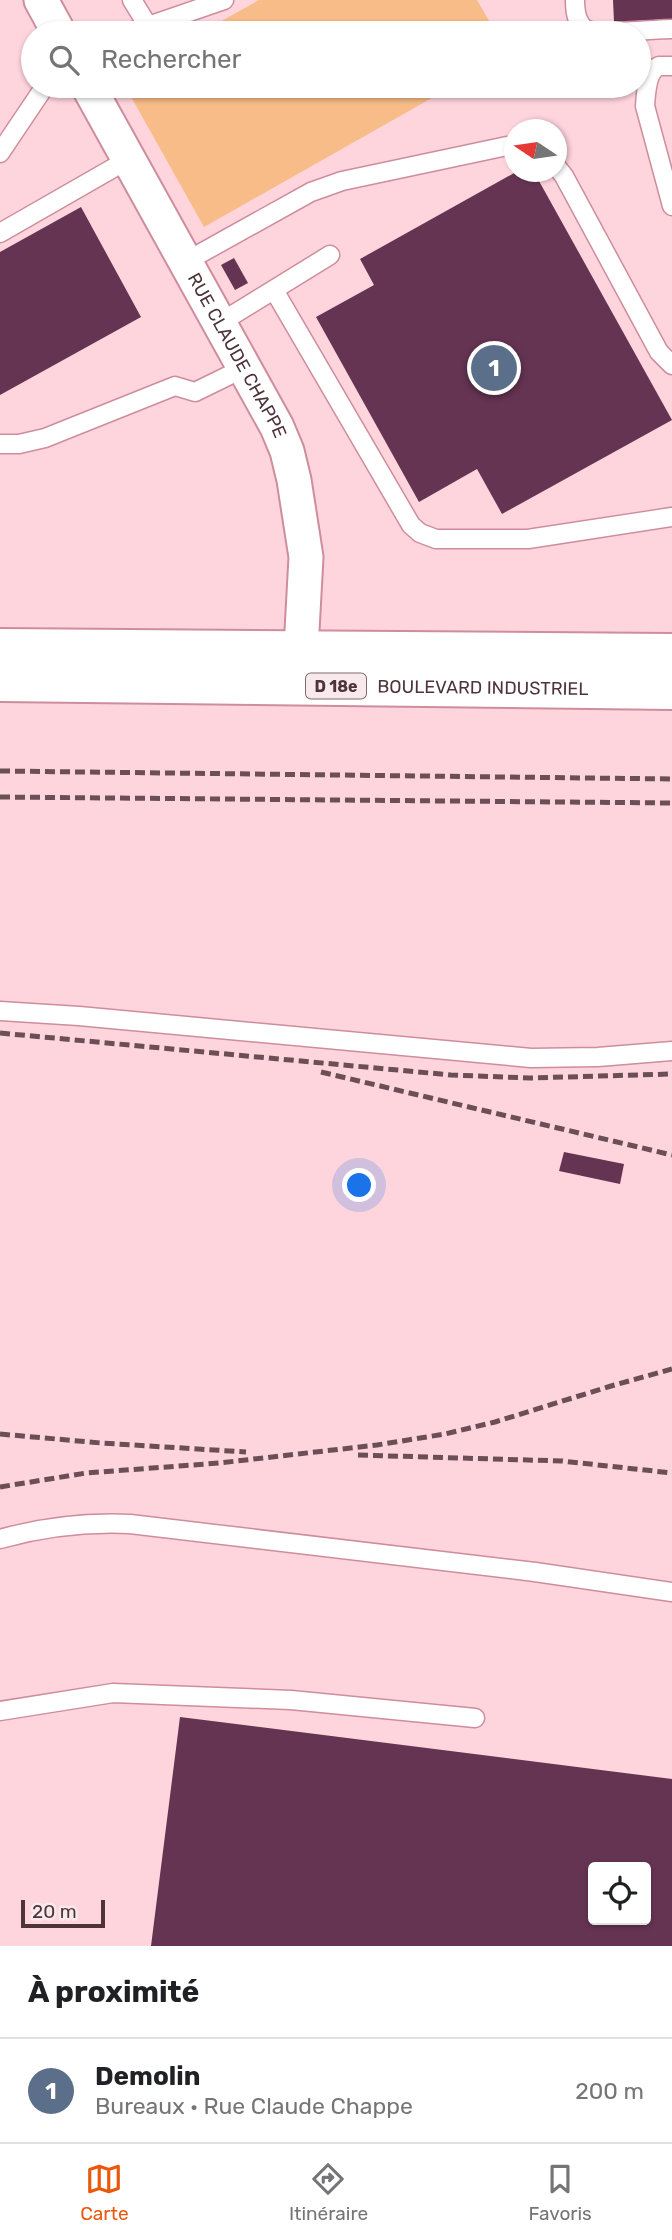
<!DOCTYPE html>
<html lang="fr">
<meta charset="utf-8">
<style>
:root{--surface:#fff;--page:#f2f2f2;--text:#202124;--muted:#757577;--line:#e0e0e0;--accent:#ea580c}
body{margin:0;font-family:Rubik,sans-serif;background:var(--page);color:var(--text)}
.controls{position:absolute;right:21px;bottom:21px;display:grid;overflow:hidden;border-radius:7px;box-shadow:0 2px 5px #0004}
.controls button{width:63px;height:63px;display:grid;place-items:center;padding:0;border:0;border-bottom:2px solid var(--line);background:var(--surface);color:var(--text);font:35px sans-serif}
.compass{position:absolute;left:504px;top:119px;width:63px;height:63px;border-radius:50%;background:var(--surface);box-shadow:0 2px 5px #0004;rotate:283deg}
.scale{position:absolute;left:21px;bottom:18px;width:84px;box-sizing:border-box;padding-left:7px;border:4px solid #4e333a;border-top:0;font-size:19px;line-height:24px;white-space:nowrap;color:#4e333a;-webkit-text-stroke:5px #f8e9ec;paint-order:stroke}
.you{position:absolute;left:360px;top:1186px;width:24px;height:24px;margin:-18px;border:5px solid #fff;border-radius:50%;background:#1a73e8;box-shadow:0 0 0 10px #1a73e833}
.badge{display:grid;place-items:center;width:46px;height:46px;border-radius:50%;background:var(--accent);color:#fff;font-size:23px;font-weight:700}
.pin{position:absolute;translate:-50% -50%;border:4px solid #fff;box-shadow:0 2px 7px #0006}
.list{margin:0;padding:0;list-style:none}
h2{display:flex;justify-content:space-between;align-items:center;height:91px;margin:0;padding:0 28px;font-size:30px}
h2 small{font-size:23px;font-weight:400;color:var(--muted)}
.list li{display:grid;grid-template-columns:46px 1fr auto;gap:21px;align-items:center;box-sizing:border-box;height:105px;padding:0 28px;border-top:2px solid var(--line)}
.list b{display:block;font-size:26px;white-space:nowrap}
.list p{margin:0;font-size:23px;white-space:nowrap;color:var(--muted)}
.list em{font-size:23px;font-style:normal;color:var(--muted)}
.icon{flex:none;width:38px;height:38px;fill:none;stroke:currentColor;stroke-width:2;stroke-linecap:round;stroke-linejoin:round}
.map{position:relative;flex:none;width:672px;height:1946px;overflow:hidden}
.search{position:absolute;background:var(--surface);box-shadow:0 2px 5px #0004;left:21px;right:21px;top:21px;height:77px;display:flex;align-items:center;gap:18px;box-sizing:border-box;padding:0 24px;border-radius:38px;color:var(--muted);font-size:26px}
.sheet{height:196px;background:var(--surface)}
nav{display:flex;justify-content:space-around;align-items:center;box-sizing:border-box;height:98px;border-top:2px solid var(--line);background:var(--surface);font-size:19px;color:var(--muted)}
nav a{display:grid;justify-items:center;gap:4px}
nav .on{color:var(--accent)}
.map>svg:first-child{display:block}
.green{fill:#f7bc87}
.building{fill:#653452;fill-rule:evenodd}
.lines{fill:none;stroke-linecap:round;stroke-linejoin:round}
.service-casing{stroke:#ce8d9d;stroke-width:21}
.minor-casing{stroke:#ce8d9d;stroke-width:37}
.primary-casing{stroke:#ce8d9d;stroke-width:42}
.service{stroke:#fff;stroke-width:18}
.minor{stroke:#fff;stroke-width:33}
.primary{stroke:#fff;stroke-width:38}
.rail{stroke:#6c4f56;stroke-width:5;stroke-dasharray:10 5;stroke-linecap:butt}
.labels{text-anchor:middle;stroke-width:7;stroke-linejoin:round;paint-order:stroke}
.shield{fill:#f8e9ec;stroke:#816a6f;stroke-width:2}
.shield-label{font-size:16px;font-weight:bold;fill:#4e333a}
.street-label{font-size:18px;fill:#4e333a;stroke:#f8e9ec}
</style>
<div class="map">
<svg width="672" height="1946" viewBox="0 0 672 1946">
<rect width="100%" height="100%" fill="#fed4dd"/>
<!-- green -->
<path class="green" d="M 259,0 L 477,0 L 496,33 L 200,33 Z
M 125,86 L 453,86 L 204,227 Z"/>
<!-- building -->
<path class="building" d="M 613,0 L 672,0 L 672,19 L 614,22 Z
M 516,172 L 534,172 L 672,420 L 502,514 L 477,469 L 419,502 L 316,317 L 374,285 L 360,259 Z
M 81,207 L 141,317 L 0,395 L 0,252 Z
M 234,258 L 248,283 L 235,290 L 221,265 Z
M 564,1152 L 624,1164 L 620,1184 L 559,1171 Z
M 180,1717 L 672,1779 L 672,1946 L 151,1946 ZM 593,1867 L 646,1867 L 646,1920 L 593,1920 Z"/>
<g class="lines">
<!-- service casing -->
<g class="service-casing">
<path id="service" d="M 132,0 L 148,26
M 575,0 C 575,11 576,24 587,30 C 600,35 656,29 672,29
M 128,33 L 224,0
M 0,153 L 45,86
M 556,166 L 564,176 L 659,352 L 672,365
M 672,206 L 645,106 C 646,95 646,71 659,66 C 660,66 671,66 672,66
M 0,233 L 129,159
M 185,262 L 311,192 L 342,181 L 507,146 L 514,146
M 274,290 L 411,525 L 420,533 L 436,539 L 528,539 L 672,517
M 218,324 L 330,255
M 0,444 L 19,444 L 45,438 L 175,386 L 195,392 L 244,368
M 0,1011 L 79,1016 L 531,1058 L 598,1057 L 672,1051
M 0,1539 C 43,1527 85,1522 130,1524 L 535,1572 L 672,1592
M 0,1711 L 113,1693 L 291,1700 L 475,1718"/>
</g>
<!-- minor casing -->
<g class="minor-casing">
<g id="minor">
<path d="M 41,0 L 59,33"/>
<path id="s1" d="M 88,86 L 277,427 L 287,451 L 294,480 L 306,557 L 301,649"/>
</g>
</g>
<!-- primary casing -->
<g class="primary-casing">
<g id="primary">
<path d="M 0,648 L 672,653"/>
<path id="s2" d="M 0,682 L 672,690"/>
</g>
</g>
<!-- service -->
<use href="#service" class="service"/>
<!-- minor -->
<use href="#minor" class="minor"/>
<!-- primary -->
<use href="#primary" class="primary"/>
<!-- rail -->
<path class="rail" d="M 0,771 L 672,779
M 0,797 L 672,803
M 0,1033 L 451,1075 L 529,1078 L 672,1074
M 321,1072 L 672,1155
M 0,1434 L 101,1443 L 246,1452
M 358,1455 L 562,1461 L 672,1473
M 0,1487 L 86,1473 L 219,1463 L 377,1445 L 445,1434 L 495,1422 L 611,1386 L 672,1369"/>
</g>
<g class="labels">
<!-- shield labels -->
<rect class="shield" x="306" y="673.5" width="60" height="25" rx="5"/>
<g class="shield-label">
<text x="336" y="692">D 18e</text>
</g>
<!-- street labels -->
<g class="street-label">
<text dy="6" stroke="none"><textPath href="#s1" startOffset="308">RUE CLAUDE CHAPPE</textPath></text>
<text dy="6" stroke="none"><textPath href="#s2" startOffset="483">BOULEVARD INDUSTRIEL</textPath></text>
</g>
</g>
</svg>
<div class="controls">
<button><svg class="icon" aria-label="locate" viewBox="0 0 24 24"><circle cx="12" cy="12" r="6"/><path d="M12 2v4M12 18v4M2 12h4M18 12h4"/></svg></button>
</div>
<svg class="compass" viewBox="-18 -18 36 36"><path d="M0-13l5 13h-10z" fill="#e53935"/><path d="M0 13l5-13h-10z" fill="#757577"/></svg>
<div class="scale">20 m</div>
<div class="you"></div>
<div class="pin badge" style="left:494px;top:368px;background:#5c6f8a">1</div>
<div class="search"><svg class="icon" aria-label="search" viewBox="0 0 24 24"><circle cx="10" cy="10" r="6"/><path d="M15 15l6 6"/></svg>Rechercher</div>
</div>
<section class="sheet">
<h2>À proximité<small></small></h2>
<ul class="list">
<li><span class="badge" style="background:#5c6f8a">1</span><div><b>Demolin</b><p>Bureaux · Rue Claude Chappe</p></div><em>200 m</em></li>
</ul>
</section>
<nav>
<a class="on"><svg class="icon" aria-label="map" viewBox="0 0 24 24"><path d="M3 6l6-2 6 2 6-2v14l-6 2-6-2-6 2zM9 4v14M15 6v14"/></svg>Carte</a>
<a><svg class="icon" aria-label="directions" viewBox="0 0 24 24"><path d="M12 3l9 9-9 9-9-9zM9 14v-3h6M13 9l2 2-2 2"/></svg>Itinéraire</a>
<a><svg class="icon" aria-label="saved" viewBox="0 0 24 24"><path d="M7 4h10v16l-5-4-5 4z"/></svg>Favoris</a>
</nav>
